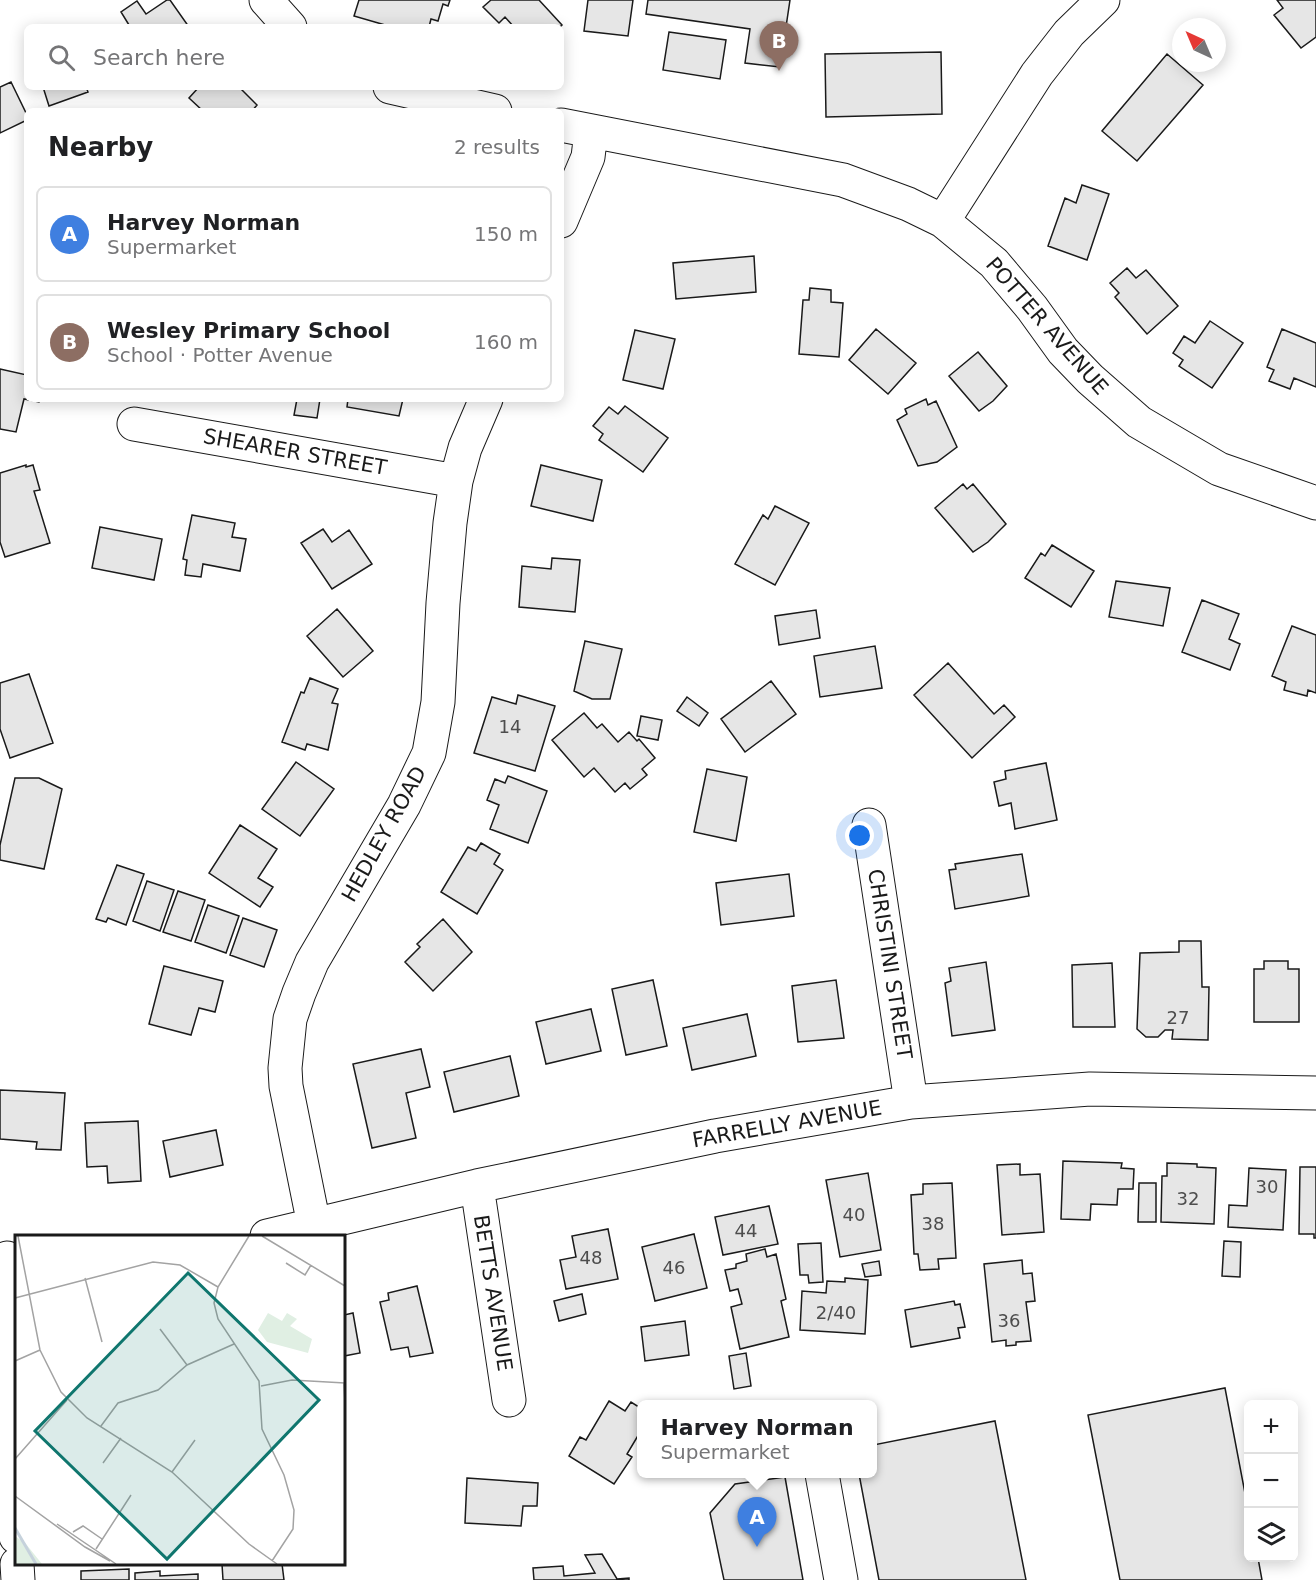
<!DOCTYPE html>
<meta charset="utf-8">
<style>
:root{--surface:#fff;--page:#f6f6f6;--text:#202124;--muted:#757577;--line:#e0e0e0;--accent:#c62828}
body{margin:0;font-family:"DejaVu Sans",sans-serif;background:var(--page);color:var(--text)}
.controls{position:absolute;right:18px;bottom:18px;display:grid;overflow:hidden;border-radius:9px;box-shadow:0 3px 15px #0003}
.controls button{width:54px;height:54px;display:grid;place-items:center;padding:0;border:0;border-bottom:2px solid var(--line);background:var(--surface);color:var(--text);font:30px sans-serif}
.compass{position:absolute;left:1172px;top:18px;width:54px;height:54px;border-radius:50%;background:var(--surface);box-shadow:0 3px 15px #0003;rotate:316deg}
.you{position:absolute;left:860px;top:836px;width:21px;height:21px;margin:-15px;border:4px solid #fff;border-radius:50%;background:#1a73e8;box-shadow:0 0 0 9px #1a73e833}
.badge{display:grid;place-items:center;width:39px;height:39px;border-radius:50%;background:var(--accent);color:#fff;font-size:20px;font-weight:700}
.pin{position:absolute;translate:-50% -50px;filter:drop-shadow(0 2px 3px #0008)}
.pin::after{content:'';position:absolute;top:32px;width:21px;height:18px;background:inherit;clip-path:polygon(0 0,100% 0,50% 100%)}
.popup{position:absolute;left:637px;top:1400px;width:240px;height:78px;box-sizing:border-box;display:grid;place-content:center;border-radius:9px;background:var(--surface);filter:drop-shadow(0 2px 4px #0005);font-size:20px;white-space:nowrap;color:var(--muted)}
.popup b{font-size:22px;color:var(--text)}
.popup::after{content:'';position:absolute;left:50%;top:100%;margin-left:-12px;border:12px solid transparent;border-top-color:var(--surface)}
.list{margin:0;padding:0;list-style:none}
h2{display:flex;justify-content:space-between;align-items:center;height:78px;margin:0;padding:0 24px;font-size:26px}
h2 small{font-size:20px;font-weight:400;color:var(--muted)}
.list li{display:grid;grid-template-columns:39px 1fr auto;gap:18px;align-items:center;box-sizing:border-box;height:96px;margin:0 12px 12px;padding:0 12px;border:2px solid var(--line);border-radius:9px}
.list b{display:block;font-size:22px;white-space:nowrap}
.list p{margin:0;font-size:20px;white-space:nowrap;color:var(--muted)}
.list em{font-size:20px;font-style:normal;color:var(--muted)}
.icon{flex:none;width:33px;height:33px;fill:none;stroke:currentColor;stroke-width:2;stroke-linecap:round;stroke-linejoin:round}
.map{position:relative;flex:none;width:1316px;height:1580px;overflow:hidden}
.search{position:absolute;background:var(--surface);box-shadow:0 3px 15px #0003;left:24px;top:24px;width:540px;height:66px;display:flex;align-items:center;gap:15px;box-sizing:border-box;padding:0 21px;border-radius:9px;color:var(--muted);font-size:22px}
.panel{position:absolute;background:var(--surface);box-shadow:0 3px 15px #0003;left:24px;top:108px;width:540px;height:294px;border-radius:9px}
.map>svg:first-child{display:block}
.building{fill:#e6e6e6;stroke:#1a1a1a;stroke-width:1.5}
.lines{fill:none;stroke-linecap:round;stroke-linejoin:round}
.minor-casing{stroke:#1a1a1a;stroke-width:35}
.minor{stroke:#fff;stroke-width:33}
.labels{text-anchor:middle;stroke-width:4.5;stroke-linejoin:round;paint-order:stroke}
.number-label{font-size:18px;fill:#4d4d4d}
.street-label{font-size:21px;fill:#1a1a1a;stroke:#fff}
.inset-river{fill:none;stroke:#c6d2dc;stroke-width:3}
.inset-road{fill:none;stroke:#a3a3a3;stroke-width:1.5}
.view{fill:#0f766e;fill-opacity:0.15;stroke:#0f766e;stroke-width:3}
.inset-edge{fill:none;stroke:#1a1a1a;stroke-width:3}
</style>
<div class="map">
<svg width="1316" height="1580" viewBox="0 0 1316 1580">
<rect width="100%" height="100%" fill="#fff"/>
<!-- building -->
<path class="building" d="M 167,0 L 170,0 L 189,27 L 127,27 L 129,25 L 121,12 L 137,1 L 146,14 Z
M 359,0 L 450,0 L 448,6 L 443,4 L 438,21 L 431,19 L 429,27 L 392,27 L 354,16 Z
M 491,0 L 539,0 L 562,25 L 560,27 L 514,27 L 505,17 L 499,23 L 483,7 Z
M 588,0 L 633,0 L 628,36 L 584,31 Z
M 648,0 L 790,0 L 780,67 L 745,63 L 750,29 L 646,14 Z
M 1277,0 L 1316,0 L 1316,37 L 1301,48 L 1274,15 L 1283,8 Z
M 669,32 L 726,40 L 720,79 L 663,70 Z
M 941,52 L 942,114 L 826,117 L 825,54 Z
M 1167,54 L 1203,85 L 1137,161 L 1102,131 Z
M 11,82 L 27,115 L 27,120 L 0,133 L 0,87 Z
M 43,87 L 86,87 L 88,92 L 49,106 Z
M 199,87 L 239,87 L 257,105 L 252,111 L 203,111 L 189,98 Z
M 1082,185 L 1109,194 L 1087,260 L 1048,246 L 1065,198 L 1076,203 Z
M 754,256 L 756,292 L 676,299 L 673,263 Z
M 1127,268 L 1136,278 L 1146,270 L 1178,306 L 1147,334 L 1115,297 L 1119,293 L 1110,283 Z
M 810,288 L 831,290 L 831,302 L 843,303 L 839,357 L 799,354 L 803,300 L 809,300 Z
M 1210,321 L 1243,343 L 1212,388 L 1179,366 L 1183,360 L 1173,353 L 1184,336 L 1195,343 Z
M 876,329 L 916,363 L 888,394 L 849,360 Z
M 1282,329 L 1316,343 L 1316,387 L 1294,378 L 1290,389 L 1269,381 L 1274,370 L 1267,367 Z
M 635,330 L 675,339 L 663,389 L 623,380 Z
M 978,352 L 1007,386 L 993,401 L 979,411 L 949,376 Z
M 0,369 L 27,375 L 27,399 L 40,399 L 39,402 L 24,399 L 16,432 L 0,429 Z
M 297,399 L 320,399 L 317,418 L 294,415 Z
M 348,399 L 403,399 L 399,416 L 347,407 Z
M 926,399 L 928,405 L 936,401 L 957,447 L 937,462 L 918,466 L 897,420 L 907,414 L 905,409 Z
M 625,406 L 668,438 L 643,472 L 599,440 L 603,434 L 593,426 L 609,407 L 618,414 Z
M 26,465 L 26,467 L 33,465 L 40,490 L 34,491 L 50,543 L 5,557 L 0,542 L 0,473 Z
M 541,465 L 602,480 L 593,521 L 531,506 Z
M 963,484 L 967,489 L 973,484 L 1006,524 L 988,542 L 973,552 L 935,508 Z
M 775,506 L 809,523 L 775,585 L 735,564 L 763,515 L 768,519 Z
M 192,515 L 235,523 L 232,537 L 246,539 L 240,571 L 203,564 L 201,577 L 185,575 L 187,560 L 183,559 Z
M 100,527 L 162,539 L 154,580 L 92,568 Z
M 323,529 L 332,542 L 349,530 L 372,564 L 332,589 L 301,543 Z
M 1052,545 L 1094,571 L 1071,607 L 1025,578 L 1041,553 L 1045,556 Z
M 552,558 L 580,560 L 575,612 L 519,607 L 522,566 L 551,569 Z
M 1116,581 L 1170,588 L 1163,626 L 1109,617 Z
M 1202,600 L 1239,614 L 1229,639 L 1240,644 L 1230,670 L 1182,652 Z
M 337,609 L 373,651 L 343,677 L 307,636 Z
M 816,610 L 820,638 L 779,645 L 775,616 Z
M 1292,626 L 1316,635 L 1316,693 L 1308,690 L 1307,696 L 1284,690 L 1286,682 L 1272,676 Z
M 585,641 L 622,649 L 610,699 L 592,699 L 574,691 Z
M 875,646 L 882,688 L 820,697 L 814,656 Z
M 948,663 L 994,714 L 1004,705 L 1015,717 L 972,758 L 914,695 Z
M 29,674 L 53,743 L 10,758 L 0,729 L 0,683 Z
M 310,678 L 338,689 L 332,703 L 338,704 L 328,750 L 307,744 L 305,750 L 282,742 L 301,692 L 304,693 Z
M 771,681 L 796,714 L 745,752 L 721,719 Z
M 518,695 L 555,706 L 535,771 L 474,753 L 492,697 L 516,704 Z
M 687,697 L 708,713 L 699,726 L 677,711 Z
M 584,713 L 597,728 L 602,724 L 618,742 L 629,732 L 637,741 L 639,739 L 655,758 L 642,769 L 647,775 L 630,789 L 625,783 L 615,792 L 594,768 L 584,777 L 552,740 Z
M 641,716 L 662,720 L 658,740 L 637,736 Z
M 296,762 L 334,789 L 300,836 L 262,809 Z
M 1046,763 L 1057,820 L 1015,829 L 1011,803 L 999,806 L 994,782 L 1006,779 L 1005,771 Z
M 707,769 L 747,777 L 736,841 L 694,832 Z
M 508,776 L 547,791 L 528,843 L 490,829 L 499,805 L 487,800 L 495,779 L 505,783 Z
M 15,778 L 39,778 L 62,789 L 44,869 L 0,860 L 0,845 Z
M 240,825 L 277,849 L 258,878 L 273,887 L 260,907 L 209,873 Z
M 481,843 L 500,854 L 494,864 L 503,870 L 477,914 L 441,892 L 468,847 L 476,851 Z
M 1022,854 L 1029,896 L 955,909 L 949,870 L 956,869 L 955,864 Z
M 117,865 L 144,874 L 126,925 L 108,918 L 106,922 L 96,919 Z
M 789,874 L 794,916 L 721,925 L 716,883 Z
M 147,881 L 174,890 L 160,931 L 133,921 Z
M 178,891 L 205,900 L 191,941 L 163,932 Z
M 208,905 L 239,916 L 226,953 L 195,942 Z
M 243,918 L 277,930 L 264,967 L 230,955 Z
M 443,919 L 472,952 L 433,991 L 405,962 L 420,947 L 417,944 Z
M 1179,941 L 1201,941 L 1202,987 L 1209,987 L 1208,1040 L 1172,1039 L 1173,1030 L 1165,1030 L 1158,1037 L 1146,1037 L 1137,1029 L 1140,953 L 1179,952 Z
M 1264,961 L 1288,961 L 1288,969 L 1299,969 L 1299,1022 L 1254,1022 L 1254,969 L 1264,969 Z
M 986,962 L 995,1030 L 952,1036 L 945,983 L 951,981 L 949,968 Z
M 1112,963 L 1115,1027 L 1073,1027 L 1072,965 Z
M 164,966 L 223,981 L 215,1012 L 199,1008 L 191,1035 L 149,1024 Z
M 653,980 L 667,1046 L 626,1055 L 612,989 Z
M 836,980 L 844,1038 L 798,1042 L 792,986 Z
M 591,1009 L 601,1051 L 546,1064 L 536,1022 Z
M 747,1014 L 756,1056 L 692,1070 L 683,1028 Z
M 421,1049 L 430,1087 L 406,1093 L 416,1138 L 372,1148 L 353,1064 Z
M 510,1056 L 519,1096 L 454,1112 L 444,1072 Z
M 0,1090 L 65,1093 L 61,1150 L 36,1149 L 37,1142 L 0,1139 Z
M 138,1121 L 141,1181 L 108,1183 L 107,1166 L 87,1167 L 85,1123 Z
M 216,1130 L 223,1165 L 170,1177 L 163,1141 Z
M 1063,1161 L 1122,1163 L 1121,1168 L 1134,1169 L 1133,1189 L 1118,1189 L 1117,1205 L 1091,1204 L 1090,1220 L 1061,1219 Z
M 1167,1163 L 1197,1164 L 1197,1167 L 1216,1168 L 1214,1224 L 1161,1222 L 1162,1176 L 1167,1176 Z
M 1020,1164 L 1020,1175 L 1040,1174 L 1044,1232 L 1002,1235 L 997,1165 Z
M 1300,1167 L 1316,1167 L 1316,1238 L 1314,1238 L 1314,1234 L 1299,1234 Z
M 1249,1168 L 1286,1170 L 1283,1230 L 1228,1227 L 1229,1205 L 1247,1206 Z
M 868,1173 L 881,1250 L 840,1257 L 826,1180 Z
M 952,1183 L 956,1258 L 938,1259 L 939,1269 L 920,1270 L 918,1254 L 914,1254 L 911,1195 L 923,1194 L 923,1184 Z
M 1139,1183 L 1156,1183 L 1156,1222 L 1138,1222 Z
M 769,1206 L 778,1244 L 723,1255 L 715,1217 Z
M 608,1229 L 618,1279 L 566,1289 L 560,1260 L 576,1257 L 572,1236 Z
M 694,1234 L 707,1288 L 655,1301 L 642,1247 Z
M 1224,1241 L 1241,1242 L 1240,1277 L 1222,1276 Z
M 821,1243 L 823,1282 L 809,1283 L 808,1275 L 800,1275 L 798,1244 Z
M 765,1249 L 767,1257 L 776,1254 L 786,1299 L 781,1301 L 789,1337 L 740,1349 L 731,1307 L 742,1304 L 738,1289 L 730,1291 L 725,1270 L 736,1268 L 736,1264 L 747,1261 L 746,1254 Z
M 1022,1260 L 1023,1274 L 1032,1273 L 1035,1301 L 1026,1302 L 1031,1341 L 1016,1342 L 1016,1345 L 1006,1346 L 1006,1340 L 992,1342 L 984,1264 Z
M 879,1261 L 881,1275 L 865,1277 L 862,1264 Z
M 845,1278 L 868,1280 L 865,1334 L 800,1330 L 802,1291 L 826,1293 L 827,1281 L 845,1282 Z
M 417,1286 L 433,1353 L 410,1357 L 408,1347 L 391,1350 L 380,1302 L 389,1300 L 388,1293 Z
M 582,1294 L 586,1314 L 559,1321 L 554,1301 Z
M 954,1301 L 955,1305 L 960,1304 L 965,1327 L 958,1328 L 960,1338 L 911,1347 L 905,1310 Z
M 353,1313 L 360,1353 L 344,1356 L 344,1315 Z
M 685,1321 L 689,1355 L 645,1361 L 641,1327 Z
M 746,1353 L 751,1386 L 734,1389 L 729,1356 Z
M 1225,1388 L 1248,1509 L 1248,1558 L 1258,1558 L 1262,1580 L 1120,1580 L 1088,1415 Z
M 609,1401 L 625,1411 L 631,1402 L 642,1409 L 642,1429 L 627,1454 L 632,1457 L 614,1484 L 569,1456 L 580,1437 L 586,1440 Z
M 995,1421 L 1026,1580 L 879,1580 L 859,1474 L 873,1474 L 873,1445 Z
M 785,1477 L 803,1580 L 724,1580 L 710,1513 L 735,1484 Z
M 467,1478 L 538,1483 L 537,1506 L 523,1506 L 521,1526 L 465,1523 Z
M 602,1554 L 617,1579 L 629,1578 L 629,1580 L 534,1580 L 533,1568 L 563,1566 L 564,1576 L 595,1573 L 585,1555 Z
M 222,1564 L 282,1564 L 284,1580 L 223,1580 Z
M 129,1569 L 129,1580 L 81,1580 L 81,1571 Z
M 160,1571 L 160,1576 L 198,1574 L 198,1580 L 135,1580 L 135,1573 Z"/>
<g class="lines">
<!-- minor casing -->
<g class="minor-casing">
<path id="minor" d="M 266,0 L 290,27
M 390,87 L 495,111
M 561,125 L 843,180 L 908,204 L 943,221 L 994,263 L 1032,308 L 1063,351 L 1090,379 L 1139,422 L 1219,469 L 1316,503
M 561,221 L 588,157 L 591,132
M 943,221 L 1037,74 L 1069,33 L 1103,0
M 134,424 L 456,481
M 869,825 L 911,1102
M 477,1186 L 509,1400
M 314,1225 L 286,1086 L 285,1068 L 290,1019 L 299,993 L 312,962 L 404,805 L 429,753 L 438,702 L 443,603 L 450,523 L 456,481 L 465,448 L 486,399
M 267,1236 L 477,1186 L 715,1136 L 911,1102 L 1090,1089 L 1316,1093
M 7,1258 L 16,1537
M 822,1474 L 841,1580
M 17,1564 L 18,1580"/>
</g>
<!-- minor -->
<use href="#minor" class="minor"/>
</g>
<g class="labels">
<!-- number labels -->
<g class="number-label">
<text x="510" y="733">14</text>
<text x="1178" y="1024">27</text>
<text x="1267" y="1193">30</text>
<text x="1188" y="1205">32</text>
<text x="854" y="1221">40</text>
<text x="933" y="1230">38</text>
<text x="746" y="1237">44</text>
<text x="591" y="1264">48</text>
<text x="674" y="1274">46</text>
<text x="836" y="1319">2/40</text>
<text x="1009" y="1327">36</text>
</g>
<!-- street labels -->
<g class="street-label">
<text transform="translate(1047 326) rotate(49)" y="7">POTTER AVENUE</text>
<text transform="translate(295 452) rotate(10)" y="7">SHEARER STREET</text>
<text transform="translate(384 834) rotate(-61)" y="7">HEDLEY ROAD</text>
<text transform="translate(890 964) rotate(81)" y="7">CHRISTINI STREET</text>
<text transform="translate(787 1124) rotate(-10)" y="7">FARRELLY AVENUE</text>
<text transform="translate(493 1293) rotate(81)" y="7">BETTS AVENUE</text>
</g>
</g>
<!-- overview -->
<g transform="translate(15 1235)">
<rect width="330" height="330" fill="#fff"/>
<path d="M 253,78 L 267,86 L 272,78 L 282,84 L 275,91 L 297,104 L 293,118 L 252,107 L 243,95 ZM 0,301 L 11,309 L 27,329 L 0,329 Z" fill="#e0efe3"/>
<path class="inset-river" d="M 0,293 L 21,329"/>
<path class="inset-road" d="M 3,1 L 25,115 L 46,157 L 72,183 L 157,237 L 234,309 L 262,329M 234,1 L 203,52 L 199,68 L 203,84 L 244,146 L 247,194 L 269,240 L 279,275 L 278,294 L 257,326M 247,1 L 330,51M 271,28 L 290,40 L 296,30M 70,43 L 87,107M 0,63 L 138,27 L 165,30 L 203,52M 145,94 L 172,130M 0,126 L 25,115M 329,148 L 330,168M 246,151 L 277,145 L 330,148M 86,191 L 103,168 L 143,155 L 172,130 L 219,109M 0,224 L 52,165M 88,228 L 106,203M 157,237 L 180,205M 0,261 L 70,312 L 95,326M 42,289 L 101,329M 58,297 L 68,291 L 87,304M 81,314 L 116,260"/>
<path class="view" d="M 173,38 L 304,165 L 152,324 L 20,196 Z"/>
<rect width="330" height="330" class="inset-edge"/>
</g>
</svg>
<div class="controls">
<button>+</button>
<button>−</button>
<button><svg class="icon" aria-label="layers" viewBox="0 0 24 24"><path d="M12 4l9 5-9 5-9-5zM3 14l9 5 9-5"/></svg></button>
</div>
<svg class="compass" viewBox="-18 -18 36 36"><path d="M0-13l5 13h-10z" fill="#e53935"/><path d="M0 13l5-13h-10z" fill="#757577"/></svg>
<div class="you"></div>
<div class="pin badge" style="left:757px;top:1547px;background:#3f7fe0">A</div>
<div class="popup"><b>Harvey Norman</b>Supermarket</div>
<div class="pin badge" style="left:779px;top:71px;background:#8d6e63">B</div>
<div class="search"><svg class="icon" aria-label="search" viewBox="0 0 24 24"><circle cx="10" cy="10" r="6"/><path d="M15 15l6 6"/></svg>Search here</div>
<section class="panel">
<h2>Nearby<small>2 results</small></h2>
<ul class="list">
<li><span class="badge" style="background:#3f7fe0">A</span><div><b>Harvey Norman</b><p>Supermarket</p></div><em>150 m</em></li>
<li><span class="badge" style="background:#8d6e63">B</span><div><b>Wesley Primary School</b><p>School · Potter Avenue</p></div><em>160 m</em></li>
</ul>
</section>
</div>
